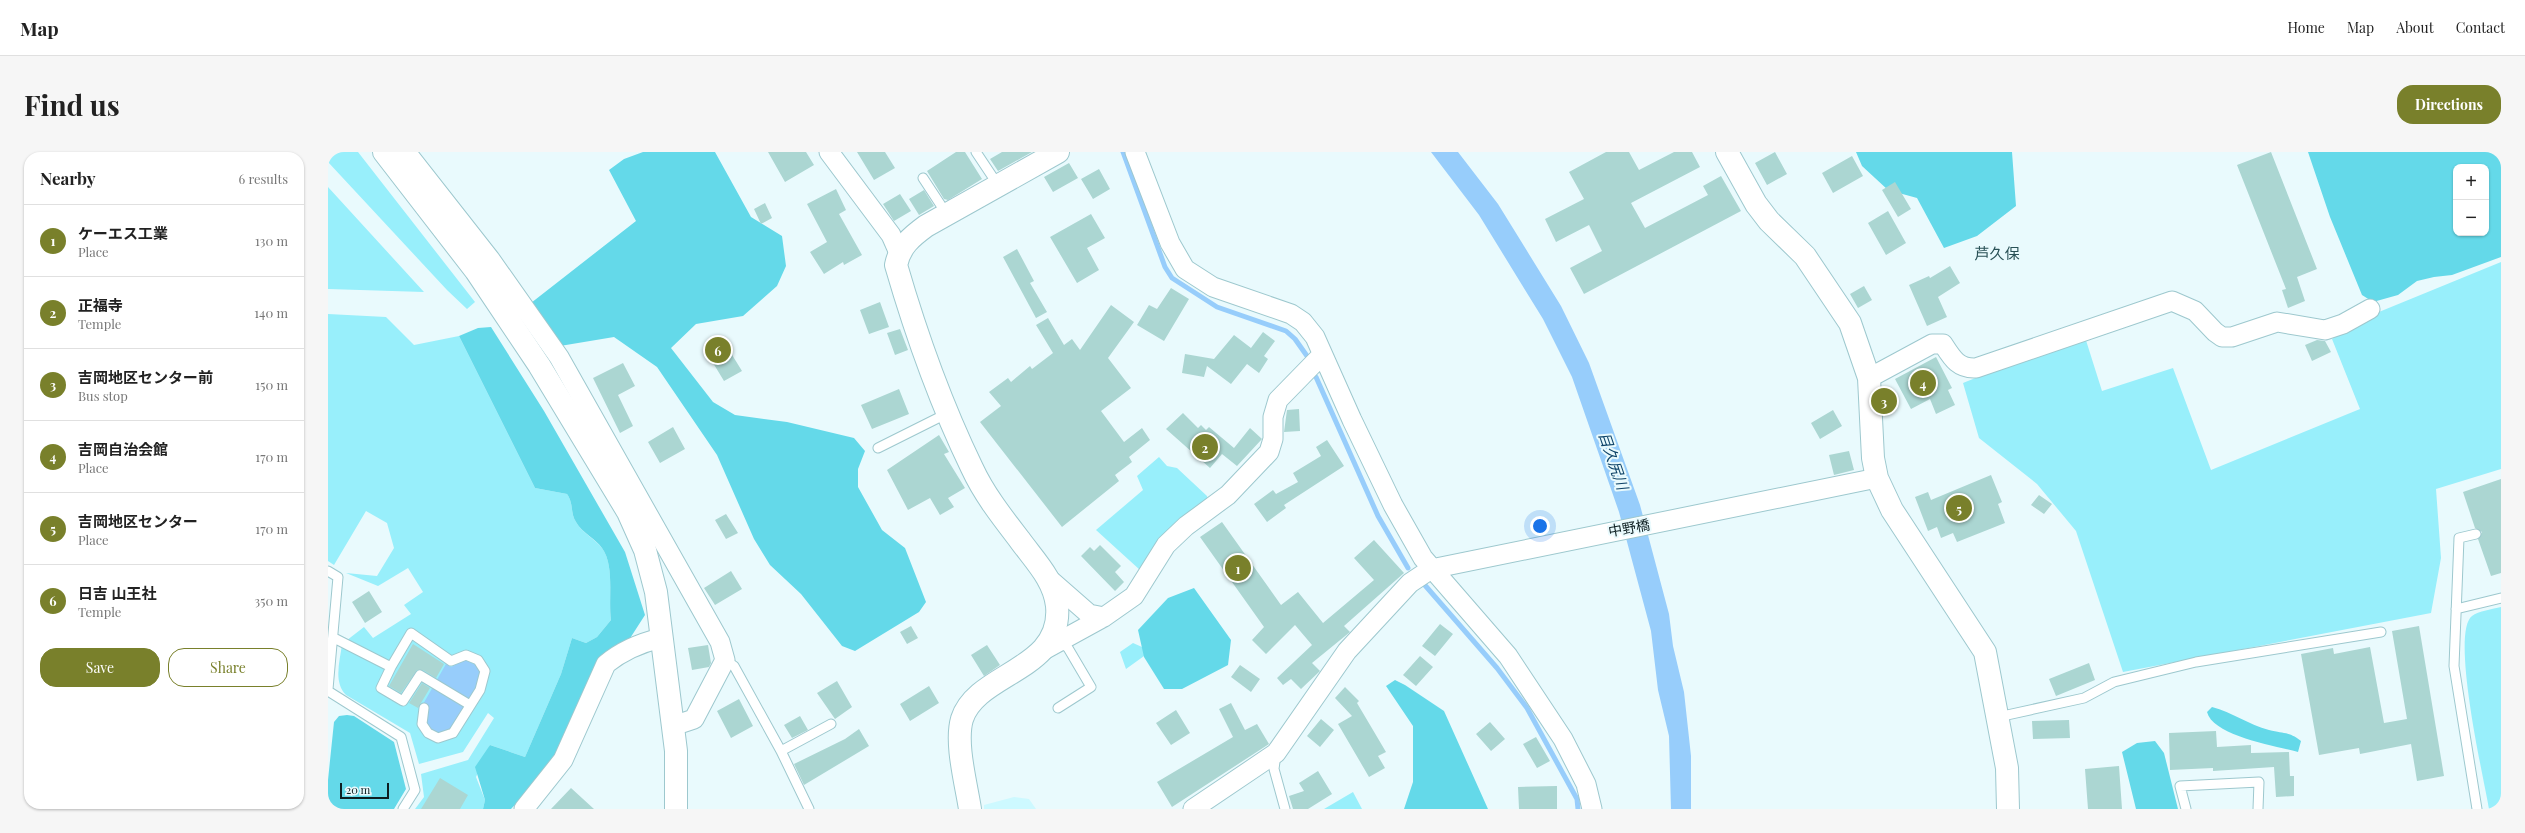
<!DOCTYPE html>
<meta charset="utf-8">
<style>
:root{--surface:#fff;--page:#f6f6f6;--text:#222;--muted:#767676;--line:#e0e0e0;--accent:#79802b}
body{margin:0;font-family:"Playfair Display","Noto Sans JP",serif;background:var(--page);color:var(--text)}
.controls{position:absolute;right:12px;top:12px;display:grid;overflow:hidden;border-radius:8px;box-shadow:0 1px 3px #0004}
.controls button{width:36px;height:36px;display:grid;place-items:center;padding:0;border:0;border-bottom:1px solid var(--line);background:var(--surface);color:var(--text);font:20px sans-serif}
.scale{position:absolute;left:12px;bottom:10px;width:49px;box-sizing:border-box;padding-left:4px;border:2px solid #0d1e21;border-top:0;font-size:11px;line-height:14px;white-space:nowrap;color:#0d1e21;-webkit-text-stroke:3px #e9fafd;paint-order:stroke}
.you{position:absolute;left:1212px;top:374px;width:14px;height:14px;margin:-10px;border:3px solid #fff;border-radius:50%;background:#1a73e8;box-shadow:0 0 0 6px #1a73e833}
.badge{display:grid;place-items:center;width:26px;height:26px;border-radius:50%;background:var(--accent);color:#fff;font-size:13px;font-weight:700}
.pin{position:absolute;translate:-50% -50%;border:2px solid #fff;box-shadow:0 1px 4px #0006}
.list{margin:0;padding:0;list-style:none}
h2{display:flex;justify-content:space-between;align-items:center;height:52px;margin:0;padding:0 16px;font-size:17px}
h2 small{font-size:13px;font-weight:400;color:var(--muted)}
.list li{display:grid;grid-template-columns:26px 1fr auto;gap:12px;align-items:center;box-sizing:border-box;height:72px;padding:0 16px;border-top:1px solid var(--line)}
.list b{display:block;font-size:15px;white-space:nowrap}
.list p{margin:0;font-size:13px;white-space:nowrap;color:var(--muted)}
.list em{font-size:13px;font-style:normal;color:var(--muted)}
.actions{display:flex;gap:8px;padding:12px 16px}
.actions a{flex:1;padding:9px 0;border:1px solid var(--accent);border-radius:16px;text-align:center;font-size:14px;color:var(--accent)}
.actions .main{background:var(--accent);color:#fff}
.map{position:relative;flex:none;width:2173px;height:657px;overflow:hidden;border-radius:16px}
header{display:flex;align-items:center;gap:24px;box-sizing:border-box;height:56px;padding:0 20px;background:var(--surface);border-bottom:1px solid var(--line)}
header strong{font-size:19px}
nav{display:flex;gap:22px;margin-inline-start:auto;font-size:14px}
.intro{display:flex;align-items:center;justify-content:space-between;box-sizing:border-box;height:96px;padding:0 24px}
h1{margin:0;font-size:28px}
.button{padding:10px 18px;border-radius:16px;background:var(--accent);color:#fff;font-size:14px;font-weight:700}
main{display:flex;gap:24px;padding:0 24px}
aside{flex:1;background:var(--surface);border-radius:16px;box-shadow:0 1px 3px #0004}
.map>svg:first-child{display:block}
.built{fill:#cdf9ff}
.green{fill:#98effb}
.forest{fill:#64d9e9;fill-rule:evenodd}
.water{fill:#97cdfb}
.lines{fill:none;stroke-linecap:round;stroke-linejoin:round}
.stream{stroke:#97cdfb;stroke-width:5}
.building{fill:#abd6d2}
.service-casing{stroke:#9dc8ce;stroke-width:11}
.minor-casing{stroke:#9dc8ce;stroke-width:21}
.tertiary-casing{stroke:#9dc8ce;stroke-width:24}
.service{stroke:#fff;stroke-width:9}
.minor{stroke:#fff;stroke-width:19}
.tertiary{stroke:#fff;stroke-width:22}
.labels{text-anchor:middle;stroke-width:4;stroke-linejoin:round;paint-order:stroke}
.street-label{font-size:14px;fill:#0d1e21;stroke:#e9fafd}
.neighbourhood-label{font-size:15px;fill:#295156;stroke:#e9fafd}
.water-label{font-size:15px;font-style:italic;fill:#0f4469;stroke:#e9fafd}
</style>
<header>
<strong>Map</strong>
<nav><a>Home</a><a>Map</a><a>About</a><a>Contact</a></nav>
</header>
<div class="intro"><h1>Find us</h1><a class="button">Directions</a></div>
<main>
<aside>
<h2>Nearby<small>6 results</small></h2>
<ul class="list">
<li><span class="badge">1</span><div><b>ケーエス工業</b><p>Place</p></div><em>130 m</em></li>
<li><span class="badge">2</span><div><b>正福寺</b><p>Temple</p></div><em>140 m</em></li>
<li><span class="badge">3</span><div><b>吉岡地区センター前</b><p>Bus stop</p></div><em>150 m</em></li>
<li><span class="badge">4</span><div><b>吉岡自治会館</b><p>Place</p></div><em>170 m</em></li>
<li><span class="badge">5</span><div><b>吉岡地区センター</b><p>Place</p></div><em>170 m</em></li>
<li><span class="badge">6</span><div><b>日吉 山王社</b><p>Temple</p></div><em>350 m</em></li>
</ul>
<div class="actions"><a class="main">Save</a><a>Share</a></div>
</aside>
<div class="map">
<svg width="2173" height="657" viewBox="0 0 2173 657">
<rect width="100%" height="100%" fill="#e9fafd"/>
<!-- built -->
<path class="built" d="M 686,645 L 701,647 L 708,657 L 656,657 L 656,653 Z"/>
<!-- green -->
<path class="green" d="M 0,0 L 30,0 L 147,150 L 139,157 L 119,138 L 0,10 Z
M 0,35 L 96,140 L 0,137 Z
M 2173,110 L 2173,317 L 2108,337 L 2113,406 L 2103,461 L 1795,520 L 1748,379 L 1709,332 L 1651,286 L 1635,231 L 1756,182 L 1774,239 L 1845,216 L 1883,318 L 2032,257 L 2004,187 L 2046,162 Z
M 0,162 L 58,165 L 86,193 L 131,184 L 207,336 L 239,342 C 246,352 242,361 248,370 C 255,382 266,386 274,396 C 287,414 280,446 283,468 L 269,485 L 258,491 L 244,486 L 233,522 L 197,605 L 162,593 L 148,625 L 157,648 L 155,657 L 87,657 L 96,645 L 93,622 L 140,608 L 166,566 L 160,561 L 135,600 L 91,612 L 82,581 L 18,543 C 5,530 12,509 14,492 L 36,475 L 45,486 L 83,462 L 76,453 L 95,440 L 80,416 L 50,434 L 18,421 L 49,424 L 66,396 L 59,371 L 38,359 L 6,413 L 0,409 Z
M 831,305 L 839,314 L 849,316 L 879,344 L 880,350 L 812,418 L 768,378 L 815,338 L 809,324 Z
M 2173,455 L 2173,657 L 2161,657 C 2156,627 2122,481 2144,464 C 2150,459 2165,457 2173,455 Z
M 805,491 L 823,499 L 798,517 L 792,500 Z
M 1025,640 L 1034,657 L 996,657 Z"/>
<!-- forest -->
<path class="forest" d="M 315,0 L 387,0 L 423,65 L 454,84 L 458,114 L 449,134 L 415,164 L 368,172 L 343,196 L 385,250 L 407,263 L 459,270 L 526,286 L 537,299 L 530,317 L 530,335 L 554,378 L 577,396 L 598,450 L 591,460 L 527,499 L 514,494 L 473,442 L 442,413 L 426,387 L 389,303 L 329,215 L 286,185 L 232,194 L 203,151 L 308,69 L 281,18 L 296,7 Z
M 1528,0 L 1684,0 L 1688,54 L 1649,84 L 1616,96 L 1589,46 L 1560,38 L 1534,14 Z
M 1980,0 L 2173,0 L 2173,105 L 2124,123 L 2106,125 L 2089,129 L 2070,143 L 2045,150 L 2034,143 L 2002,65 ZM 2128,15 L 2158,15 L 2158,81 L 2128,81 Z
M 163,175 L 216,259 L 297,400 L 317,463 L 214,623 L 183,657 L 155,657 L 157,648 L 147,615 L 162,593 L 197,605 L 233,522 L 244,486 L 258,491 L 269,485 L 283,468 C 280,446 287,414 274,396 C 267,386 255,382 248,370 C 242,361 246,352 239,342 L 207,336 L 131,184 L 150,176 Z
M 866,436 L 903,488 L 900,513 L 854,537 L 836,537 L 816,505 L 810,478 L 840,446 Z
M 1067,528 L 1077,533 L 1116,559 L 1160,657 L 1076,657 L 1085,630 L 1085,574 L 1058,534 Z
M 1884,555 C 1904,560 1921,573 1941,578 C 1956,582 1960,579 1973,589 L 1970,600 C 1948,594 1885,584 1879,560 Z
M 19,563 L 26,564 L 66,590 L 78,637 L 66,657 L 0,657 L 0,628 L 6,570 L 11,564 Z
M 1827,589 L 1836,601 L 1850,657 L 1808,657 L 1794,600 L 1809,591 Z"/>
<!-- water -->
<path class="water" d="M 1103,0 L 1130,0 L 1170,52 L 1233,154 L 1261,211 L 1312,353 L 1341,462 L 1345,494 L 1356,540 L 1363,604 L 1363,657 L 1343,657 L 1341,584 L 1330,538 L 1323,479 L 1291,360 L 1244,225 L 1215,167 L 1151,63 Z
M 137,508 L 152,515 L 155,526 L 126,576 L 109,583 L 98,575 L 94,554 L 118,512 L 123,515 Z"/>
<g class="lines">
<!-- stream -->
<path class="stream" d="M 795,0 L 837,115 L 844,126 L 889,155 L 958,179 L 967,187 L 979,204
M 988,225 L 1050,364 L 1080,416
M 1095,431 L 1169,516 L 1199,556 L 1249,647 L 1250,657"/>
</g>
<!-- building -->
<path class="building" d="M 440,0 L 478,0 L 486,13 L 457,30 Z
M 529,0 L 557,0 L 567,16 L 546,28 Z
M 628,0 L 637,0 L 654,27 L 620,48 L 616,47 L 599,19 Z
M 674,0 L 704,0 L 670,19 L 662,7 Z
M 1278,0 L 1301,0 L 1311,18 L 1346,0 L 1364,0 L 1372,15 L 1303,51 L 1317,76 L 1380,43 L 1375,34 L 1393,24 L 1413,59 L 1256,142 L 1242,116 L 1274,99 L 1261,73 L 1228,90 L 1217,67 L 1256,47 L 1241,20 Z
M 1447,0 L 1459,22 L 1439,33 L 1427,11 Z
M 1943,0 L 1989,117 L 1969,125 L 1977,149 L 1960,156 L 1954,138 L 1958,137 L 1909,13 Z
M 1524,4 L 1535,24 L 1505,41 L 1494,21 Z
M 741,11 L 750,26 L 725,40 L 716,25 Z
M 771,17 L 782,37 L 765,47 L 753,27 Z
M 1567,30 L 1583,57 L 1570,65 L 1554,38 Z
M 508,37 L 518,58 L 511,62 L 534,103 L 516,113 L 515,110 L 496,122 L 482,100 L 499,90 L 479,52 Z
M 596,38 L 606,54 L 591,63 L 581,47 Z
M 572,42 L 583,59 L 566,69 L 555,52 Z
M 437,51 L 444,66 L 433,72 L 426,57 Z
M 1560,59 L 1578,91 L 1558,103 L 1540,71 Z
M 763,62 L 777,86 L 759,96 L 771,118 L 749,131 L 722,85 Z
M 689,97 L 706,129 L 702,131 L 719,160 L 708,166 L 675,105 Z
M 1622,114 L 1632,131 L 1610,145 L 1619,165 L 1599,174 L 1581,133 L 1601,124 L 1602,126 Z
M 1536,134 L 1544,148 L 1530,156 L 1522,142 Z
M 843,136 L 861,147 L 836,189 L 809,173 L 821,153 L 829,157 Z
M 552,150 L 561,175 L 541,182 L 532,158 Z
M 783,153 L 806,170 L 780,206 L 803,236 L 773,259 L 796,290 L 814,276 L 822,288 L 801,305 L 804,310 L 787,323 L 791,329 L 734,375 L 652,270 L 673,254 L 661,240 L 680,226 L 683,230 L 702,214 L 704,217 L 725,201 L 708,173 L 720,166 L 736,193 L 744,187 L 752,198 Z
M 572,177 L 580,198 L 567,203 L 559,181 Z
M 935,180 L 947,189 L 936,204 L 940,207 L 931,221 L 919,212 L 903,232 L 879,214 L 876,225 L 854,221 L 857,202 L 886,207 L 906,183 L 923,196 Z
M 393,185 L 414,219 L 396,229 L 376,196 Z
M 1989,188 L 1997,189 L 2003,200 L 1984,209 L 1977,193 Z
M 1608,205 L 1624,236 L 1620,238 L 1627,253 L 1608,262 L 1602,247 L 1583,257 L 1567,227 Z
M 295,211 L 307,234 L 290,243 L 305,274 L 292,281 L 265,226 Z
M 571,237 L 581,262 L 544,277 L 533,253 Z
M 971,257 L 972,279 L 956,280 L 959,258 Z
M 1505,258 L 1514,274 L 1492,287 L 1483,271 Z
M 855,261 L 870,276 L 873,273 L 878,278 L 881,275 L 906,296 L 922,276 L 934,287 L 909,314 L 894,302 L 882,316 L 838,277 Z
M 345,275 L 357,297 L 332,311 L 320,290 Z
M 611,283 L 621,300 L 616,302 L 637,336 L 620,346 L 626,355 L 612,363 L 602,346 L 580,358 L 559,318 Z
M 999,288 L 1016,314 L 956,353 L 958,356 L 939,370 L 926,352 L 945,338 L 948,342 L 970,330 L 965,321 L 993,304 L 988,295 Z
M 1521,299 L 1526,318 L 1506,323 L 1501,303 Z
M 1663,323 L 1674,350 L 1670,352 L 1677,371 L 1629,390 L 1625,381 L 1613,386 L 1609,375 L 1600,379 L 1587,345 L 1600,340 L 1603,348 Z
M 2173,327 L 2173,421 L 2163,424 L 2150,387 L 2154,380 L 2147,376 L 2135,340 Z
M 1711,343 L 1724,352 L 1716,362 L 1703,353 Z
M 398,362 L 410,381 L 398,387 L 387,368 Z
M 894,370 L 953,453 L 970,440 L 995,471 L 1046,428 L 1026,406 L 1046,388 L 1076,421 L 1016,474 L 1022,480 L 984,511 L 992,519 L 973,537 L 963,527 L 955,533 L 949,526 L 984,493 L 967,473 L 938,502 L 924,488 L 936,475 L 872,385 Z
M 772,393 L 793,414 L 787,420 L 796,430 L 787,439 L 753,404 L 762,395 L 766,399 Z
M 403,419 L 414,437 L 387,453 L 376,436 Z
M 41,439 L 54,460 L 37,471 L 24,450 Z
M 1112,472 L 1125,482 L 1107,504 L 1094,494 Z
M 583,474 L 590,486 L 579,492 L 572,480 Z
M 2091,474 L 2116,624 L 2089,629 L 2083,592 L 2032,602 L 2031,596 L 1991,603 L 1973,502 L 2005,496 L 2006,502 L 2042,495 L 2056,571 L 2079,567 L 2064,479 Z
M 85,492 L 116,512 L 108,526 L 95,518 L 89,518 L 73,541 L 61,534 Z
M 380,493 L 383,511 L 381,515 L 364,518 L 360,496 Z
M 659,493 L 672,513 L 656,524 L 643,503 Z
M 1092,504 L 1105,515 L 1088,534 L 1075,523 Z
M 1761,511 L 1767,528 L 1728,544 L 1721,527 Z
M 912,513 L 932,527 L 923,540 L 903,525 Z
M 509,529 L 524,555 L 507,567 L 489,541 Z
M 94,531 L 102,536 L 90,556 L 81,551 Z
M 601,534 L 611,551 L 582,569 L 572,552 Z
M 1017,535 L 1031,549 L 1029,551 L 1058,600 L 1050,604 L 1057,616 L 1041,625 L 1010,572 L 1024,564 L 1007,546 Z
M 411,547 L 425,574 L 403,586 L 389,559 Z
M 903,551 L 917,578 L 929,572 L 941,592 L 844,655 L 829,630 L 905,585 L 891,557 Z
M 848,558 L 862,581 L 843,593 L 828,571 Z
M 472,564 L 480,578 L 464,586 L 456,573 Z
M 993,567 L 1006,578 L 992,595 L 979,584 Z
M 1741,568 L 1742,586 L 1705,587 L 1704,569 Z
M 1162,570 L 1177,587 L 1163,599 L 1148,582 Z
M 531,577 L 541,594 L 476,633 L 466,612 L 517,587 Z
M 1888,579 L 1889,595 L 1923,593 L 1923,601 L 1961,600 L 1962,624 L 1966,624 L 1966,644 L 1948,645 L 1946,615 L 1885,619 L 1885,616 L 1842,618 L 1841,581 Z
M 1208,585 L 1222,609 L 1209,616 L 1195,592 Z
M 1791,614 L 1794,657 L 1760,657 L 1757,617 Z
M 990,619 L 1004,642 L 980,657 L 965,657 L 961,644 L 976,639 L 971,631 Z
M 112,626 L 140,643 L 132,657 L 93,657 Z
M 1229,634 L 1229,657 L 1191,657 L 1190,635 Z
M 243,636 L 266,657 L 223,657 Z"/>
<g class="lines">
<!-- service casing -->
<g class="service-casing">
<path id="service" d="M 648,0 L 670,33
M 595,26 L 618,61
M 550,296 L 620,261
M 2148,382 L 2131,386 L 2126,514 L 2149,657
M 0,419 L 10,425 L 0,537
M 2128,457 L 2173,446
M 6,486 L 63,515 L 53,536 L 75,549 L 92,523 L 142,553
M 397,508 L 406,514 L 453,599 L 481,657
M 63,515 L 83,481 L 123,509 L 138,503 L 150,508 L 157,519 L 152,538 L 125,581 L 110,586 L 100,581 L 94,572 L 96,556
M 0,539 L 73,585 L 87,638 L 75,657
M 730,556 L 763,535 L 740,496 L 731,489
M 1670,565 L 1756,546 L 1786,530 L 1868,510 L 2053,480
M 453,599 L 503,572
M 948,602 L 946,617 L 957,657
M 1858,657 L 1852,634 L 1931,630 L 1930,657"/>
</g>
<!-- minor casing -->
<g class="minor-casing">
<path id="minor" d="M 78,0 L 162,107 L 231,205 L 392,490 L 397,508 L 366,567 L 345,574
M 501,0 L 563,83 L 571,101
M 807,0 L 842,91 L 857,117 L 885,135 L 963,162 L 975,170 L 987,185 L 1024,268 L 1065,353 L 1095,406 L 1180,504 L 1235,587 L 1258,632 L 1264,657
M 1541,226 L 1604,192 L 1615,192 C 1624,206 1630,217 1648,216 L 1844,149 L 1867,159 L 1887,180 L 1894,185 L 1904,185 L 1949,170 L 1997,178 L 2015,172 L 2042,157
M 721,427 L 761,462 L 776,465
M 714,499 L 776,465 L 806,444 L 838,393 L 858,374 L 900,343 L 941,300 L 945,287 L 945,265 L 950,248 L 994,203
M 196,657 L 235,608 L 278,512 C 295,498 312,491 333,486
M 865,657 L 948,601 L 1019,499 L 1082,431 L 1103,417 L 1549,326"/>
</g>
<!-- tertiary casing -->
<g class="tertiary-casing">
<path id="tertiary" d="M 56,0 L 148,119 L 211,213 L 300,360 L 317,398 L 328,440 L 348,599 L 348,657
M 1399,0 L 1428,52 L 1441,69 L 1477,104 L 1522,171 L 1541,226 L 1545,306 L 1549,326 L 1564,358 L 1657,500 L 1679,616 L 1680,657
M 642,657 C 638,631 627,591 634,567 C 649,520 735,519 729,454 C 726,427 706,408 691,387 C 674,365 656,342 644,316 C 613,252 588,182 568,113 C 572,94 583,85 598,74 L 730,0"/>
</g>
<!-- service -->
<use href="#service" class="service"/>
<!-- minor -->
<use href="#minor" class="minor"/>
<!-- tertiary -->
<use href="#tertiary" class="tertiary"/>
</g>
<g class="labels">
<!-- street labels -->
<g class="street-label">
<text transform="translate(1301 376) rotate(-10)" y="5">中野橋</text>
</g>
<!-- neighbourhood labels -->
<g class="neighbourhood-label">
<text x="1669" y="107">芦久保</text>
</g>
<!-- water labels -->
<g class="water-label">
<text transform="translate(1285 309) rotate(71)" y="5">目久尻川</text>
</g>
</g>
</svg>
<div class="controls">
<button>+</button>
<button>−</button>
</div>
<div class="scale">20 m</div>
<div class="you"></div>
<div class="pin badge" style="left:910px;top:416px">1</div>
<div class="pin badge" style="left:877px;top:295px">2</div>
<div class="pin badge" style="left:1556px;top:249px">3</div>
<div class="pin badge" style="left:1595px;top:231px">4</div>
<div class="pin badge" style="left:1631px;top:356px">5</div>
<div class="pin badge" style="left:390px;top:198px">6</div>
</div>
</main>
